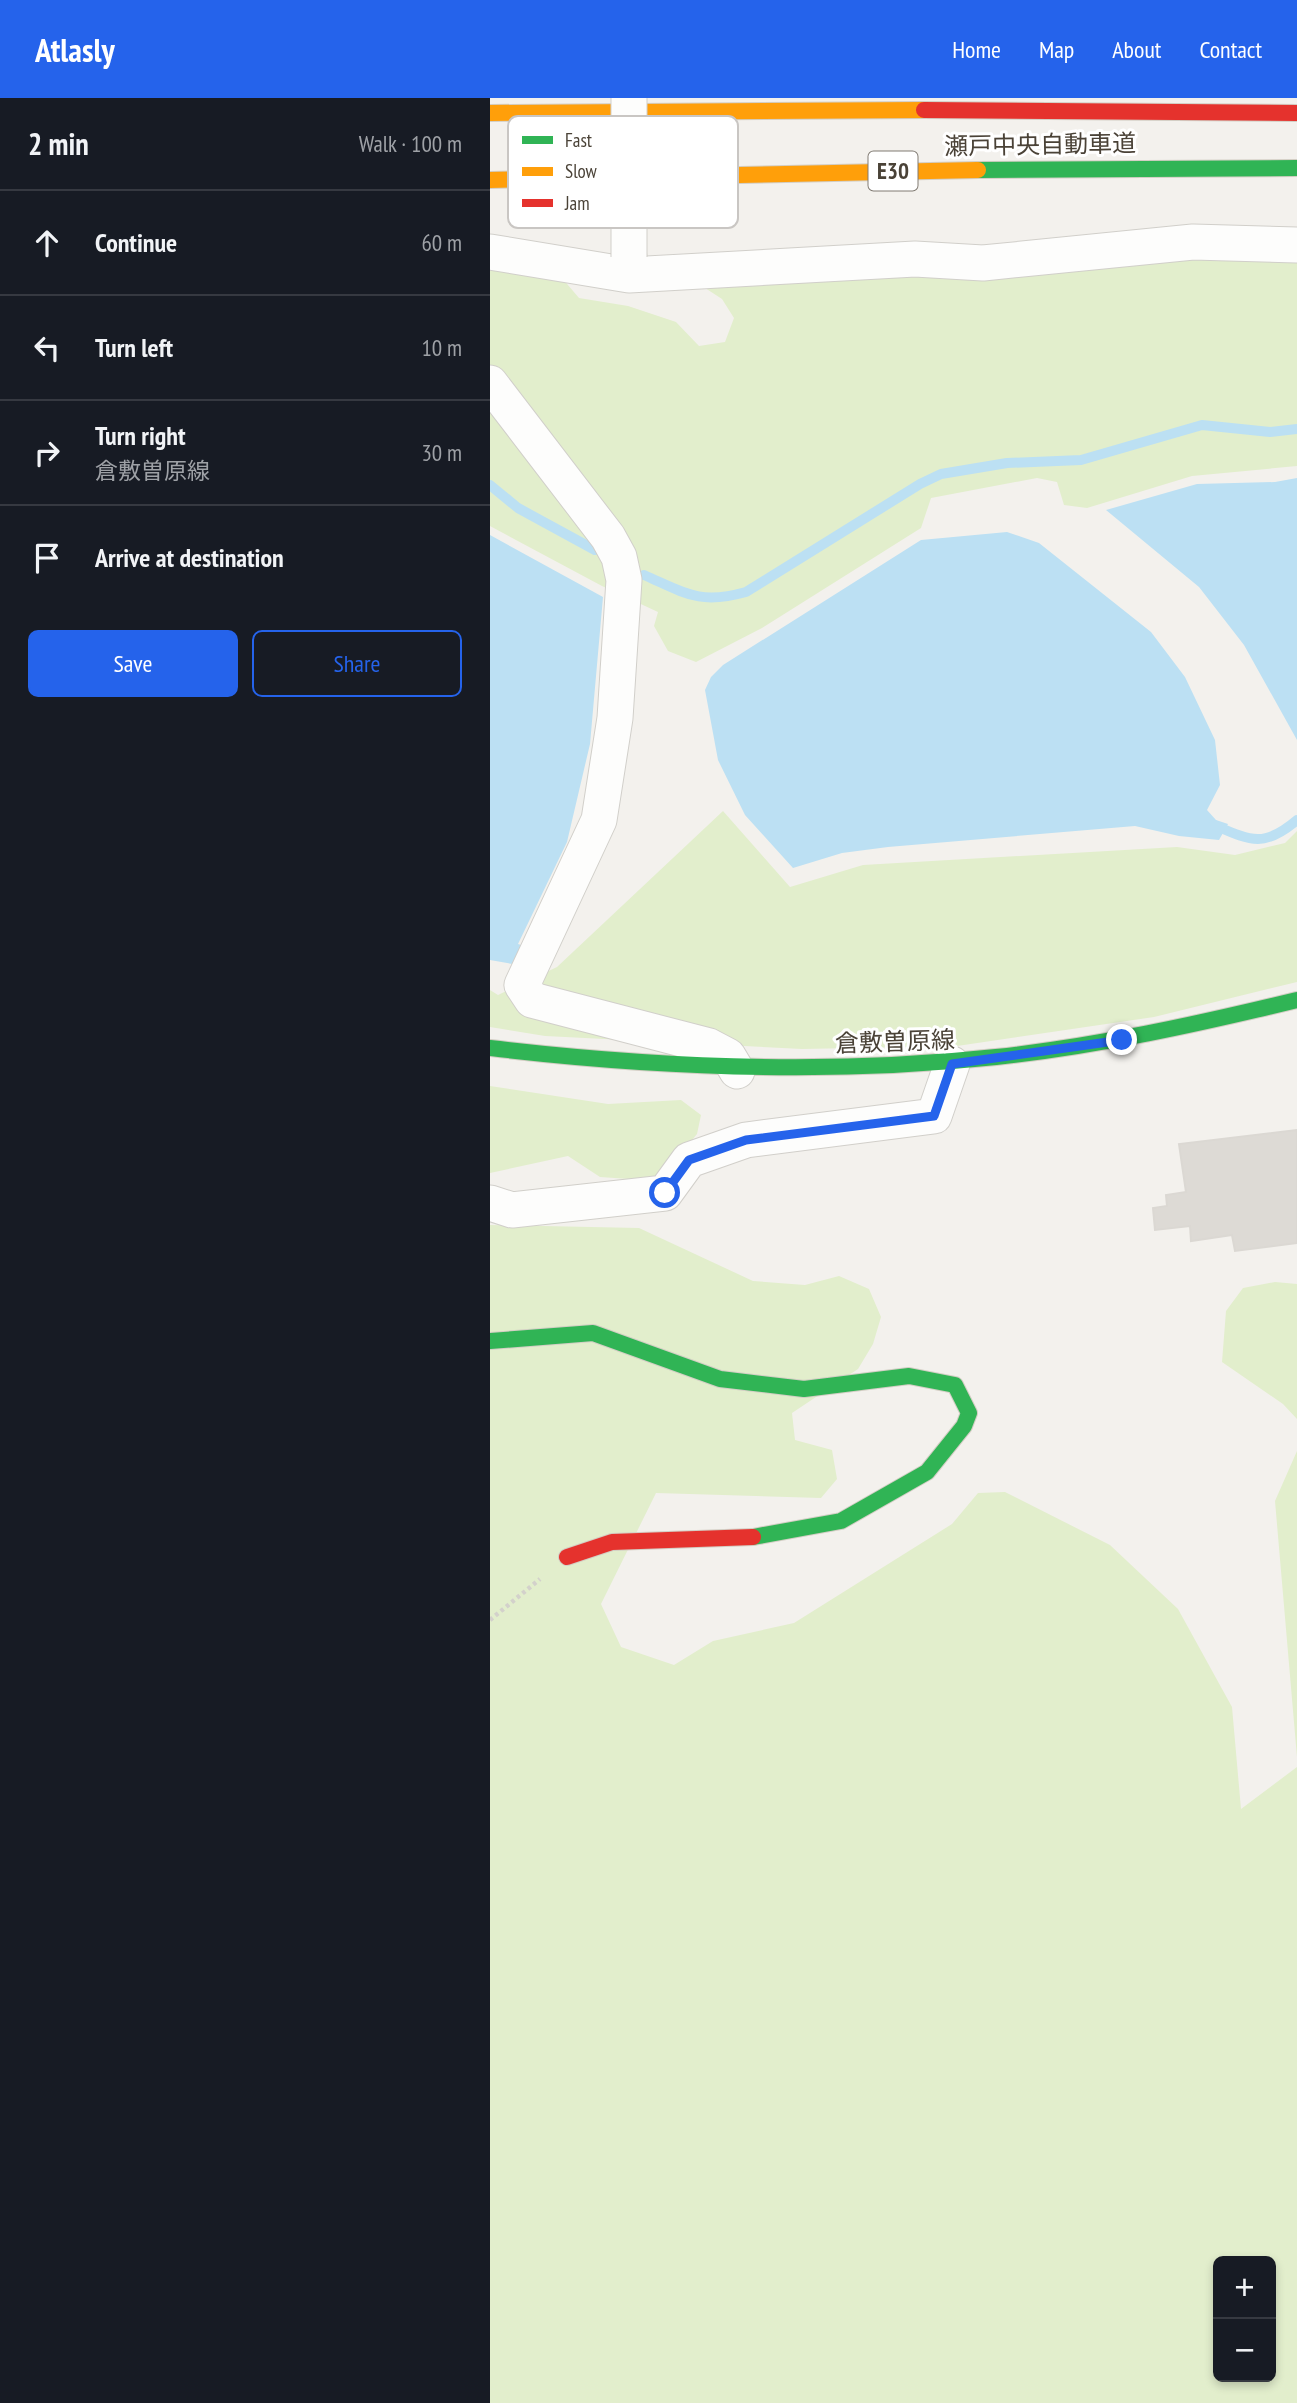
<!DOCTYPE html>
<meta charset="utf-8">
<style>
:root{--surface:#171b24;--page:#20242c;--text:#f1f3f6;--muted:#9ea1a6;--line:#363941;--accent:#2563eb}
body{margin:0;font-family:"PT Sans Narrow","Noto Sans JP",sans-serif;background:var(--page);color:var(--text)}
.controls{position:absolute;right:21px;bottom:21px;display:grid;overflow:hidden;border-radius:10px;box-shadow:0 4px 10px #0003}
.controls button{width:63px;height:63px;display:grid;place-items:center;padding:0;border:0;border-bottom:2px solid var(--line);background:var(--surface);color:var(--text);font:35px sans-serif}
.stop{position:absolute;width:21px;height:21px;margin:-16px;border:5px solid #2563eb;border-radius:50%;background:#fff}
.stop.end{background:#2563eb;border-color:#fff;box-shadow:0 2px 7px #0008}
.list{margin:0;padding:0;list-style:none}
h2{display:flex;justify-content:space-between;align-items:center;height:91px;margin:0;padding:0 28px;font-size:30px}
h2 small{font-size:23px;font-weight:400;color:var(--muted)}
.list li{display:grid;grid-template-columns:46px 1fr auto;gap:21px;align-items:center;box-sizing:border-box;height:105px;padding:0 28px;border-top:2px solid var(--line)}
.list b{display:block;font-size:26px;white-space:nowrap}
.list p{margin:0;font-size:23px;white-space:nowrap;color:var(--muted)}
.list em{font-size:23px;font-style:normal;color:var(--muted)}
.actions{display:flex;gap:14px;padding:21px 28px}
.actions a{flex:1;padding:16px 0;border:2px solid var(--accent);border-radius:10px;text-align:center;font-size:24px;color:var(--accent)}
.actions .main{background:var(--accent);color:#fff}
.icon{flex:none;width:38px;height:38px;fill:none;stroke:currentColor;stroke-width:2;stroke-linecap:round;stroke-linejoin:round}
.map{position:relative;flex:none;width:807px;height:2305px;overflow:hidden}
header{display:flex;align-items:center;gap:42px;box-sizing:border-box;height:98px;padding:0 35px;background:var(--accent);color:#fff}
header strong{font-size:33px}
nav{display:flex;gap:38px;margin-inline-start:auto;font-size:24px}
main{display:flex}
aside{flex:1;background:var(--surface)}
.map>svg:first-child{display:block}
.green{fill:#e2eecc;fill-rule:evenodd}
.water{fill:#bce0f3}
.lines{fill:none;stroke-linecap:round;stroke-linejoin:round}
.stream{stroke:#bce0f3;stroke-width:10}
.building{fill:#dddad5;stroke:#dbd8d3;stroke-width:2}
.street-casing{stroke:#d1cfca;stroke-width:37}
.fast-casing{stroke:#d3cec4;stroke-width:18}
.slow-casing{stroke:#d3cec4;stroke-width:18}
.jam-casing{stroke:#d3cec4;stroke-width:18}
.path{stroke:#d3d1cb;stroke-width:4.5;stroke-dasharray:3.5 3.5;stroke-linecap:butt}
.street{stroke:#fdfdfc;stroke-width:35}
.fast{stroke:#30b455;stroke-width:16}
.slow{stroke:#ff9f0a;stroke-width:16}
.jam{stroke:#e5322d;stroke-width:16}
.street-bridge-casing{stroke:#d1cfca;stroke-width:37;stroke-linecap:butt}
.street-bridge{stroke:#fdfdfc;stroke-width:35}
.route{stroke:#2563eb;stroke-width:9}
.labels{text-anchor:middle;stroke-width:6;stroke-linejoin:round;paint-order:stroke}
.shield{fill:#fff;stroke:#807b73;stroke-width:2}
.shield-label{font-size:23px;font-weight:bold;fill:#4a4237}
.street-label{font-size:24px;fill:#4a4237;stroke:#fff}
.key{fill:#fff;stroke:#c9c6c3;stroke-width:2}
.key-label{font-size:19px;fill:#4a4237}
</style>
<header>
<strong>Atlasly</strong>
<nav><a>Home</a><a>Map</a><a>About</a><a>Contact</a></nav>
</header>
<main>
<aside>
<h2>2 min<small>Walk · 100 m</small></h2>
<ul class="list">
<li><svg class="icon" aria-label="ahead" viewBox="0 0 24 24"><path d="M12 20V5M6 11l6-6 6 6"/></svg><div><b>Continue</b></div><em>60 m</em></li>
<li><svg class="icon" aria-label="left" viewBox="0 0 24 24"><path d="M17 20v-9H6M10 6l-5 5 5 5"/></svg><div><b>Turn left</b></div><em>10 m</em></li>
<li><svg class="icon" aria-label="right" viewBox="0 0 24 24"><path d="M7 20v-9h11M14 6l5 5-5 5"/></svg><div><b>Turn right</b><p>倉敷曽原線</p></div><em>30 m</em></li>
<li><svg class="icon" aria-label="arrive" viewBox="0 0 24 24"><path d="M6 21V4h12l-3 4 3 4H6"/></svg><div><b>Arrive at destination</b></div></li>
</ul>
<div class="actions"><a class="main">Save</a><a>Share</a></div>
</aside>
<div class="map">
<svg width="807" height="2305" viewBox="0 0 807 2305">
<rect width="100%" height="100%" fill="#f3f1ed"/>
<!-- green -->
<path class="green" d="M 807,155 L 807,368 L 702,378 L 597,410 L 574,407 L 567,384 L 547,380 L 441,400 L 431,430 L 272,530 L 206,564 L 178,553 L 164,528 L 168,514 L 112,488 L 0,428 L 0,168 L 72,180 L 89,200 L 138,208 L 186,224 L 209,248 L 235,244 L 244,220 L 232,201 L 212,188 Z
M 233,713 L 300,789 L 373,767 L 687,749 L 745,757 L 795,745 L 807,733 L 807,884 L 664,919 L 467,948 L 312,951 L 55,938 L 0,929 L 0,892 L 8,897 L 67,869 Z
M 0,988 L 118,1006 L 191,1002 L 211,1017 L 207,1036 L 168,1083 L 110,1079 L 78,1058 L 0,1075 Z
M 0,1127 L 149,1130 L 263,1183 L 315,1187 L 349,1178 L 379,1191 L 391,1219 L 383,1246 L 368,1271 L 302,1315 L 305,1342 L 342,1352 L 347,1381 L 331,1400 L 166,1395 L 111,1506 L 131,1549 L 184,1567 L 223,1543 L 304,1525 L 462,1426 L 488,1395 L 515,1394 L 620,1447 L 688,1511 L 742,1609 L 751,1711 L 807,1669 L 807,2305 L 0,2305 ZM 728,2163 L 781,2163 L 781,2279 L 728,2279 Z
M 785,1184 L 807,1186 L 807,1321 L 793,1306 L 732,1264 L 736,1213 L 753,1190 Z
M 807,1353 L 807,1659 L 785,1403 Z"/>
<!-- water -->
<path class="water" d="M 807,380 L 807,642 L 754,547 L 709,489 L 616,412 L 707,386 L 785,384 Z
M 517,434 L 549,445 L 661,534 L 695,579 L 725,642 L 730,687 L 717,712 L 726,722 L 738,726 L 729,742 L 689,738 L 645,728 L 398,749 L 352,755 L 303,770 L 255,717 L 228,662 L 215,592 L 221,579 L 233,567 L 431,442 Z
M 0,437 L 113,499 L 100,646 L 77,744 L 28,846 L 37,849 L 28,867 L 0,862 Z"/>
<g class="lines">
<!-- stream -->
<path class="stream" d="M 0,387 L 28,410 L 105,452
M 154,477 C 195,495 209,507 256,494 L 430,386 L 451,376 L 517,365 L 591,362 L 712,327 L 780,334 L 807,331
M 724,727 C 761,743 774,750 807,722"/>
</g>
<!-- building -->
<path class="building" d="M 807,1032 L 807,1145 L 745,1153 L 742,1137 L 701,1143 L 700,1128 L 665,1132 L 663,1110 L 677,1108 L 676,1097 L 696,1094 L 689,1046 Z"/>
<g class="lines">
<!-- street casing -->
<g class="street-casing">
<path id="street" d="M 0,154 L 139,177 L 139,159
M 139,177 L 425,161 L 493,165 L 703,144 L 807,147
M 0,285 L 118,439 L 129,459 L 134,482 L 125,620 L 109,722 L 32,887 L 42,902 L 219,948 L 238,958 L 247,973
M 0,1105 L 22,1112 L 175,1095 L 199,1062 L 256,1042 L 444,1018 L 462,966"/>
</g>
<!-- fast casing -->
<g class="fast-casing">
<path id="fast" d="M 488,72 L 807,70
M 0,950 C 169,970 337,977 506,959 C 608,948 708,926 807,902
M 0,1243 L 103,1235 L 230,1281 L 314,1291 L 419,1278 L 465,1287 L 479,1315 L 474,1328 L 437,1374 L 351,1423 L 263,1439"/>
</g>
<!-- slow casing -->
<g class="slow-casing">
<path id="slow" d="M 0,15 L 434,12
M 0,82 L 488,72"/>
</g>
<!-- jam casing -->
<g class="jam-casing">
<path id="jam" d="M 434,12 L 807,15
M 77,1459 L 122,1444 L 263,1439"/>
</g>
<!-- path -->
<path class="path" d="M 0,1522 L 50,1481"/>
<!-- street -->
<use href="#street" class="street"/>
<!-- fast -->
<use href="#fast" class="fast"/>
<!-- slow -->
<use href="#slow" class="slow"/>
<!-- jam -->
<use href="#jam" class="jam"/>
<!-- street-bridge casing -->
<g class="street-bridge-casing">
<path id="street-bridge" d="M 139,0 L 139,159"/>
</g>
<!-- street-bridge -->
<use href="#street-bridge" class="street-bridge"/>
</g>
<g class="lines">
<!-- route -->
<path class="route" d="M 175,1095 L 199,1062 L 256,1042 L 444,1018 L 462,966 L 632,942"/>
</g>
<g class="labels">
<!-- shield labels -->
<rect class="shield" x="378.5" y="53.5" width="49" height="39" rx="5"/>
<g class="shield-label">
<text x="403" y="81">E30</text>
</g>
<!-- street labels -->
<g class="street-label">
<text transform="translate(550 47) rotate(-1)" y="8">瀬戸中央自動車道</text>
<text transform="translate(405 944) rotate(-2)" y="8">倉敷曽原線</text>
</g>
</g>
<!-- legend -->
<rect x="18" y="18" width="230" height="112" rx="10" class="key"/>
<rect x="32" y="38" width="31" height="8" fill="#30b455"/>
<rect x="32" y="69" width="31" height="9" fill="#ff9f0a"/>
<rect x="32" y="101" width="31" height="8" fill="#e5322d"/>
<g class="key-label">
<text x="75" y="49">Fast</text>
<text x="75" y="80">Slow</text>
<text x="75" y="112">Jam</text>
</g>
</svg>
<div class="controls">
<button>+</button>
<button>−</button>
</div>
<div class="stop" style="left:175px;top:1095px"></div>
<div class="stop end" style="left:632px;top:942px"></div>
</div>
</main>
